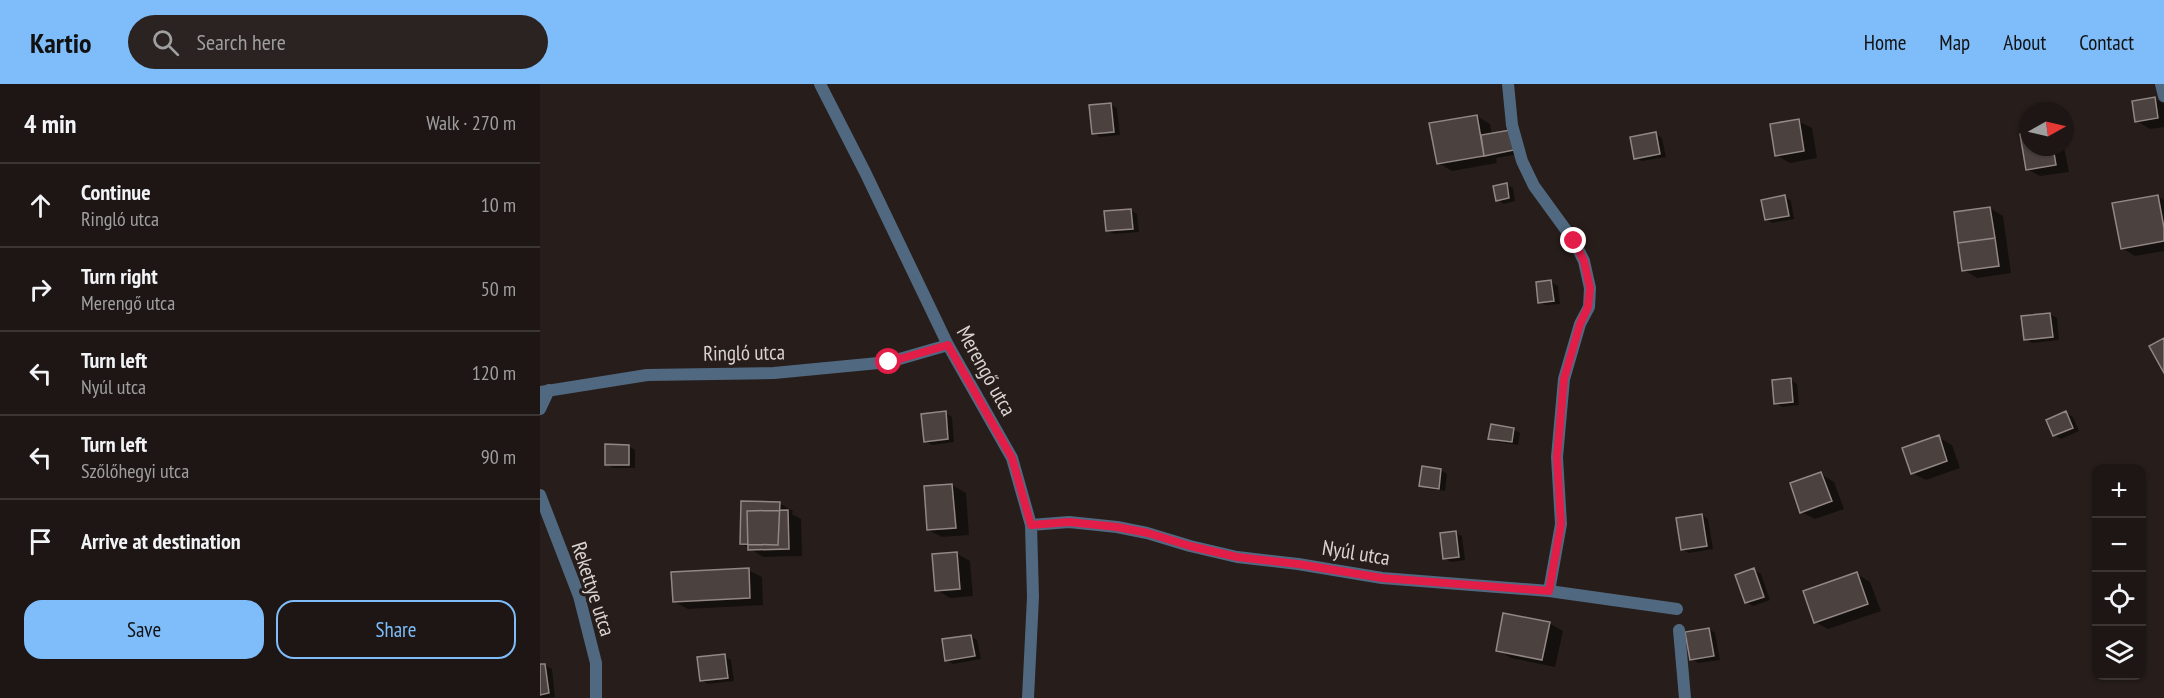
<!DOCTYPE html>
<meta charset="utf-8">
<style>
:root{--surface:#1d1614;--page:#2a2322;--text:#f1f3f6;--muted:#a09fa0;--line:#3b3534;--accent:#7ebdf9}
body{margin:0;font-family:"PT Sans Narrow",sans-serif;background:var(--page);color:var(--text)}
.controls{position:absolute;right:18px;bottom:18px;display:grid;overflow:hidden;border-radius:12px;box-shadow:0 2px 4px #0004}
.controls button{width:54px;height:54px;display:grid;place-items:center;padding:0;border:0;border-bottom:2px solid var(--line);background:var(--surface);color:var(--text);font:30px sans-serif}
.compass{position:absolute;left:1480px;top:18px;width:54px;height:54px;border-radius:50%;background:var(--surface);box-shadow:0 2px 4px #0004;rotate:82deg}
.stop{position:absolute;width:18px;height:18px;margin:-14px;border:4px solid #e11d48;border-radius:50%;background:#fff}
.stop.end{background:#e11d48;border-color:#fff;box-shadow:0 2px 6px #0008}
.list{margin:0;padding:0;list-style:none}
h2{display:flex;justify-content:space-between;align-items:center;height:78px;margin:0;padding:0 24px;font-size:26px}
h2 small{font-size:20px;font-weight:400;color:var(--muted)}
.list li{display:grid;grid-template-columns:39px 1fr auto;gap:18px;align-items:center;box-sizing:border-box;height:84px;padding:0 24px;border-top:2px solid var(--line)}
.list b{display:block;font-size:22px;white-space:nowrap}
.list p{margin:0;font-size:20px;white-space:nowrap;color:var(--muted)}
.list em{font-size:20px;font-style:normal;color:var(--muted)}
.actions{display:flex;gap:12px;padding:18px 24px}
.actions a{flex:1;padding:14px 0;border:2px solid var(--accent);border-radius:18px;text-align:center;font-size:21px;color:var(--accent)}
.actions .main{background:var(--accent);color:#111}
.icon{flex:none;width:33px;height:33px;fill:none;stroke:currentColor;stroke-width:2;stroke-linecap:round;stroke-linejoin:round}
.map{position:relative;flex:none;width:1624px;height:614px;overflow:hidden}
header{display:flex;align-items:center;gap:36px;box-sizing:border-box;height:84px;padding:0 30px;background:var(--accent);color:#111}
header strong{font-size:28px}
nav{display:flex;gap:33px;margin-inline-start:auto;font-size:21px}
.search{width:420px;height:54px;background:var(--page);display:flex;align-items:center;gap:15px;box-sizing:border-box;padding:0 21px;border-radius:33px;color:var(--muted);font-size:22px}
main{display:flex}
aside{flex:1;background:var(--surface)}
.map>svg:first-child{display:block}
.shadow{fill:#0007}
.building{fill:#4b413f;stroke:#938784;stroke-width:1.5}
.lines{fill:none;stroke-linecap:round;stroke-linejoin:round}
.minor{stroke:#506981;stroke-width:12}
.route{stroke:#e11d48;stroke-width:8}
.labels{text-anchor:middle;stroke-width:6;stroke-linejoin:round;paint-order:stroke}
.street-label{font-size:21px;fill:#d9d3d1;stroke:#271e1b}
</style>
<header>
<strong>Kartio</strong>
<div class="search"><svg class="icon" aria-label="search" viewBox="0 0 24 24"><circle cx="10" cy="10" r="6"/><path d="M15 15l6 6"/></svg>Search here</div>
<nav><a>Home</a><a>Map</a><a>About</a><a>Contact</a></nav>
</header>
<main>
<aside>
<h2>4 min<small>Walk · 270 m</small></h2>
<ul class="list">
<li><svg class="icon" aria-label="ahead" viewBox="0 0 24 24"><path d="M12 20V5M6 11l6-6 6 6"/></svg><div><b>Continue</b><p>Ringló utca</p></div><em>10 m</em></li>
<li><svg class="icon" aria-label="right" viewBox="0 0 24 24"><path d="M7 20v-9h11M14 6l5 5-5 5"/></svg><div><b>Turn right</b><p>Merengő utca</p></div><em>50 m</em></li>
<li><svg class="icon" aria-label="left" viewBox="0 0 24 24"><path d="M17 20v-9H6M10 6l-5 5 5 5"/></svg><div><b>Turn left</b><p>Nyúl utca</p></div><em>120 m</em></li>
<li><svg class="icon" aria-label="left" viewBox="0 0 24 24"><path d="M17 20v-9H6M10 6l-5 5 5 5"/></svg><div><b>Turn left</b><p>Szőlőhegyi utca</p></div><em>90 m</em></li>
<li><svg class="icon" aria-label="arrive" viewBox="0 0 24 24"><path d="M6 21V4h12l-3 4 3 4H6"/></svg><div><b>Arrive at destination</b></div></li>
</ul>
<div class="actions"><a class="main">Save</a><a>Share</a></div>
</aside>
<div class="map">
<svg width="1624" height="614" viewBox="0 0 1624 614">
<rect width="100%" height="100%" fill="#271e1b"/>
<!-- shadow -->
<path class="shadow" d="M 1615,15 L 1624,20 L 1624,43 L 1610,45 L 1597,37 Z
M 571,21 L 577,24 L 580,51 L 560,53 L 553,49 Z
M 937,32 L 950,40 L 952,50 L 980,70 L 956,74 L 957,79 L 912,87 L 898,79 Z
M 1258,37 L 1272,44 L 1277,74 L 1250,79 L 1236,71 Z
M 1489,49 L 1489,63 L 1524,63 L 1529,88 L 1500,92 L 1487,85 L 1481,51 Z
M 1116,50 L 1122,54 L 1126,73 L 1102,77 L 1095,74 Z
M 967,101 L 973,104 L 975,117 L 964,120 L 957,116 Z
M 1618,112 L 1624,116 L 1624,167 L 1595,172 L 1582,164 Z
M 1245,113 L 1251,117 L 1254,135 L 1232,139 L 1226,135 Z
M 1450,124 L 1463,132 L 1471,189 L 1437,194 L 1424,186 Z
M 590,126 L 597,130 L 599,148 L 574,150 L 568,147 Z
M 1011,198 L 1018,202 L 1020,220 L 1006,221 L 999,218 Z
M 1510,230 L 1517,234 L 1519,256 L 1492,259 L 1485,255 Z
M 1250,296 L 1257,300 L 1259,321 L 1242,323 L 1236,319 Z
M 405,329 L 412,333 L 414,358 L 392,361 L 385,357 Z
M 1526,329 L 1533,333 L 1539,347 L 1521,355 L 1514,351 Z
M 973,345 L 980,349 L 978,361 L 957,358 L 950,354 Z
M 1398,353 L 1412,361 L 1420,384 L 1386,396 L 1372,389 Z
M 88,362 L 95,366 L 95,384 L 73,384 L 67,380 Z
M 901,386 L 907,390 L 905,407 L 888,405 L 881,401 Z
M 1281,390 L 1294,398 L 1304,425 L 1275,435 L 1261,428 Z
M 412,401 L 426,409 L 429,451 L 402,453 L 388,446 Z
M 239,419 L 253,427 L 252,430 L 261,435 L 262,472 L 223,473 L 201,459 Z
M 1162,431 L 1168,435 L 1173,465 L 1149,469 L 1142,465 Z
M 915,449 L 922,452 L 925,476 L 911,478 L 904,474 Z
M 416,469 L 430,477 L 433,512 L 410,514 L 397,506 Z
M 208,486 L 222,493 L 223,521 L 148,525 L 134,518 Z
M 1214,486 L 1221,490 L 1230,516 L 1213,522 L 1206,518 Z
M 1317,490 L 1330,498 L 1341,527 L 1288,545 L 1275,538 Z
M 1009,539 L 1023,547 L 1015,583 L 971,574 L 958,566 Z
M 1169,545 L 1175,549 L 1180,576 L 1158,579 L 1152,575 Z
M 431,552 L 437,556 L 441,575 L 413,580 L 407,576 Z
M 184,572 L 191,576 L 194,597 L 168,600 L 161,596 Z
M 5,581 L 12,585 L 15,613 L 0,614 L 0,582 Z"/>
<!-- building -->
<path class="building" d="M 1615,13 L 1618,34 L 1595,38 L 1592,17 Z
M 571,19 L 574,48 L 552,50 L 549,21 Z
M 937,31 L 944,72 L 897,80 L 889,39 Z
M 1259,35 L 1264,67 L 1235,72 L 1230,40 Z
M 970,46 L 974,66 L 944,72 L 941,51 Z
M 1116,48 L 1120,70 L 1094,75 L 1090,53 Z
M 1489,48 L 1489,63 L 1513,63 L 1516,81 L 1486,86 L 1480,50 Z
M 967,99 L 969,114 L 956,117 L 953,102 Z
M 1245,111 L 1249,132 L 1225,136 L 1221,116 Z
M 1618,111 L 1624,144 L 1624,157 L 1581,165 L 1572,119 Z
M 1450,123 L 1455,154 L 1418,159 L 1414,128 Z
M 591,125 L 593,145 L 566,147 L 564,127 Z
M 1455,154 L 1459,182 L 1422,187 L 1418,159 Z
M 1011,196 L 1014,217 L 998,219 L 996,198 Z
M 1510,229 L 1513,253 L 1484,256 L 1481,232 Z
M 1624,254 L 1624,289 L 1609,262 Z
M 1251,294 L 1253,318 L 1234,320 L 1232,296 Z
M 406,327 L 408,355 L 384,358 L 381,330 Z
M 1526,327 L 1533,344 L 1513,352 L 1506,336 Z
M 951,340 L 974,344 L 972,358 L 948,355 Z
M 1399,351 L 1407,377 L 1371,390 L 1362,364 Z
M 65,360 L 89,361 L 89,381 L 65,381 Z
M 882,382 L 901,385 L 899,405 L 879,402 Z
M 1281,388 L 1292,417 L 1260,429 L 1250,399 Z
M 412,400 L 416,444 L 387,446 L 384,402 Z
M 201,417 L 240,418 L 238,461 L 200,460 Z
M 248,426 L 249,465 L 208,466 L 207,427 Z
M 1162,430 L 1167,462 L 1141,466 L 1136,434 Z
M 916,447 L 919,473 L 903,475 L 900,449 Z
M 417,468 L 420,505 L 395,507 L 392,470 Z
M 209,484 L 210,514 L 133,518 L 131,488 Z
M 1214,484 L 1224,513 L 1205,519 L 1195,491 Z
M 1317,488 L 1328,520 L 1274,539 L 1263,507 Z
M 963,529 L 1010,538 L 1002,576 L 956,567 Z
M 1169,544 L 1174,572 L 1150,576 L 1145,548 Z
M 431,551 L 435,572 L 405,577 L 402,555 Z
M 185,570 L 188,594 L 160,597 L 157,573 Z
M 0,580 L 5,580 L 9,609 L 0,611 Z"/>
<g class="lines">
<!-- minor -->
<path class="minor" d="M 280,0 L 325,88 L 408,261 L 472,374 L 491,441 L 493,513 L 488,614
M 968,0 L 972,41 L 982,77 L 994,102 L 1034,157 L 1044,177 L 1050,204 L 1049,223 L 1040,240 L 1024,295 L 1017,373 L 1021,440 L 1009,507
M 1621,0 L 1624,12
M 0,308 L 107,291 L 234,289 L 349,278 L 408,261
M 0,325 L 9,306
M 0,411 L 39,512 L 56,579 L 56,614
M 491,441 L 529,438 L 577,443 L 607,449 L 650,462 L 697,473 L 758,480 L 842,494 L 1009,507 L 1137,525
M 1139,546 L 1145,614"/>
</g>
<g class="lines">
<!-- route -->
<path class="route" d="M 349,278 L 408,261 L 472,374 L 491,441 L 529,438 L 577,443 L 608,449 L 650,462 L 697,473 L 758,480 L 842,494 L 1009,507 L 1021,440 L 1017,373 L 1024,295 L 1040,240 L 1048,223 L 1050,204 L 1044,177 L 1034,157"/>
</g>
<g class="labels">
<!-- street labels -->
<g class="street-label">
<text transform="translate(204 269) rotate(-1)" y="7">Ringló utca</text>
<text transform="translate(446 287) rotate(61)" y="7">Merengő utca</text>
<text transform="translate(816 469) rotate(9)" y="7">Nyúl utca</text>
<text transform="translate(53 505) rotate(72)" y="7">Rekettye utca</text>
</g>
</g>
</svg>
<div class="controls">
<button>+</button>
<button>−</button>
<button><svg class="icon" aria-label="locate" viewBox="0 0 24 24"><circle cx="12" cy="12" r="6"/><path d="M12 2v4M12 18v4M2 12h4M18 12h4"/></svg></button>
<button><svg class="icon" aria-label="layers" viewBox="0 0 24 24"><path d="M12 4l9 5-9 5-9-5zM3 14l9 5 9-5"/></svg></button>
</div>
<svg class="compass" viewBox="-18 -18 36 36"><path d="M0-13l5 13h-10z" fill="#e53935"/><path d="M0 13l5-13h-10z" fill="#a09fa0"/></svg>
<div class="stop" style="left:349px;top:278px"></div>
<div class="stop end" style="left:1034px;top:157px"></div>
</div>
</main>
